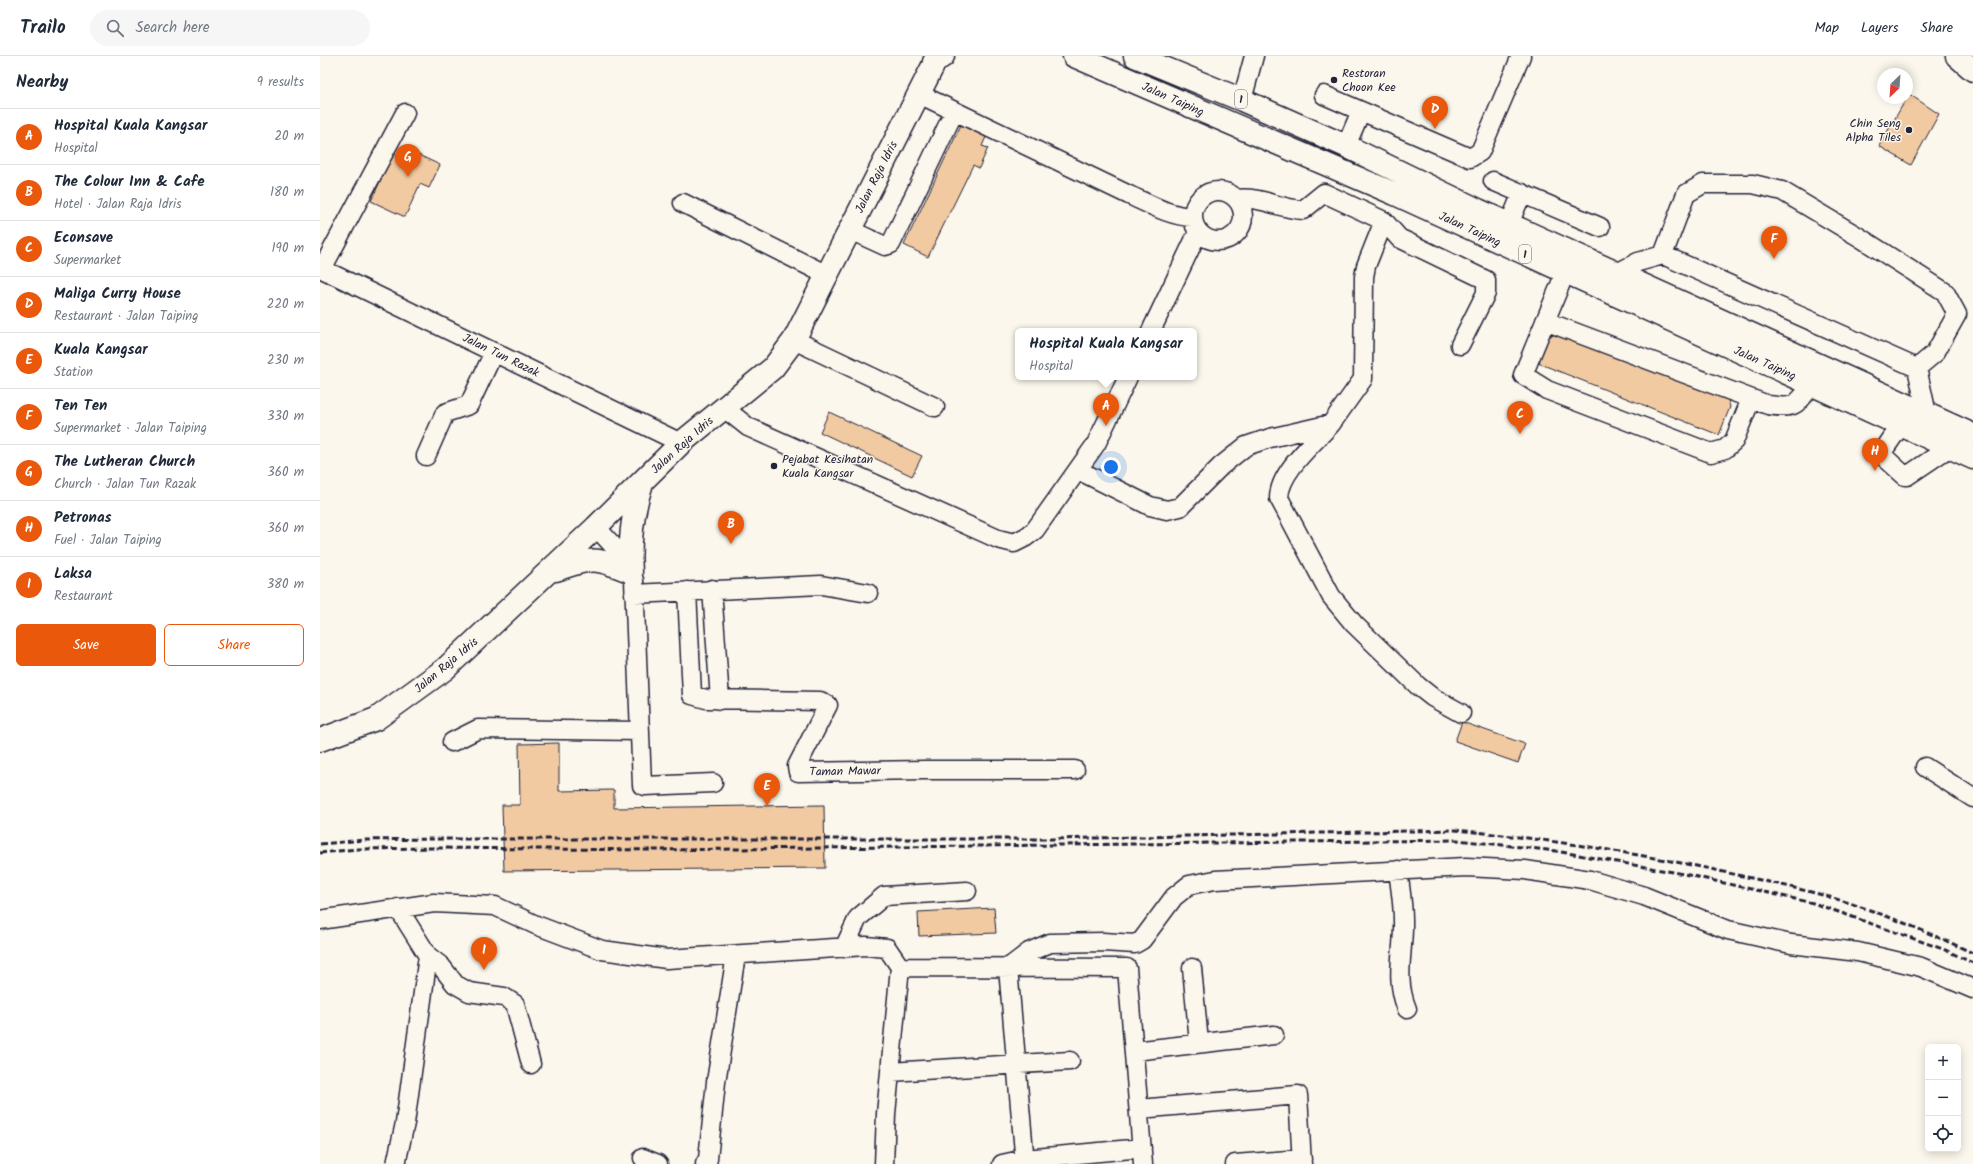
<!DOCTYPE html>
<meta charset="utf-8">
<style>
:root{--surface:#fff;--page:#f6f6f7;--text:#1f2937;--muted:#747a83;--line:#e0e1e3;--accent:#ea580c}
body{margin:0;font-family:Kalam,sans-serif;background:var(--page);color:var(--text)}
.controls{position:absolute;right:12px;bottom:12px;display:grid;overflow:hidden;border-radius:6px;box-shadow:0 2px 10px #0003}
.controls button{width:36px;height:36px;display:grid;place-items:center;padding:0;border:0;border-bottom:1px solid var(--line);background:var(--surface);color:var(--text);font:20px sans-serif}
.compass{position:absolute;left:1557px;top:12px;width:36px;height:36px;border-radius:50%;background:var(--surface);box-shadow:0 2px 10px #0003;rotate:205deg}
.you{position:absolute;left:791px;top:411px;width:14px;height:14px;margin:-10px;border:3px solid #fff;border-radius:50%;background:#1a73e8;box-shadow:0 0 0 6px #1a73e833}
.badge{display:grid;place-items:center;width:26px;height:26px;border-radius:50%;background:var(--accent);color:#fff;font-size:13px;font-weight:700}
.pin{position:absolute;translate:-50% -33px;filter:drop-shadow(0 1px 2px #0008)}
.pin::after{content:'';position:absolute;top:21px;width:14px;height:12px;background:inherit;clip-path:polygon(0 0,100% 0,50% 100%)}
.popup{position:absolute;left:695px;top:272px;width:182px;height:52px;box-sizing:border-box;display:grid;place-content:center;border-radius:6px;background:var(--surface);filter:drop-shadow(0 1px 3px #0005);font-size:13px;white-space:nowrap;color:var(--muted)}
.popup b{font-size:15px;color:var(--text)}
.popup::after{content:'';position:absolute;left:50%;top:100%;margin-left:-8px;border:8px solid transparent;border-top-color:var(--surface)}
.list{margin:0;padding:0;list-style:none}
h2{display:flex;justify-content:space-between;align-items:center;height:52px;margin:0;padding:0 16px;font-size:17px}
h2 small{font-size:13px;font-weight:400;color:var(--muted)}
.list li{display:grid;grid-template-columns:26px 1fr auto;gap:12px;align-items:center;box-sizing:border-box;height:56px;padding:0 16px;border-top:1px solid var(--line)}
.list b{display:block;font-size:15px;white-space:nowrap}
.list p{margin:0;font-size:13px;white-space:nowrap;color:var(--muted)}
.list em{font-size:13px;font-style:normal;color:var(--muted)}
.actions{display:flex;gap:8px;padding:12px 16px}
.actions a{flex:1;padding:9px 0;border:1px solid var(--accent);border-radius:6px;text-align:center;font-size:14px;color:var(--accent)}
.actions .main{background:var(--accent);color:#fff}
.icon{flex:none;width:22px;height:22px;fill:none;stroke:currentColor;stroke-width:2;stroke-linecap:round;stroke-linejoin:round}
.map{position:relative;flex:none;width:1653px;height:1108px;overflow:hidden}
header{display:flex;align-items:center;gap:24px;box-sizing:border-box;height:56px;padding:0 20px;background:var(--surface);border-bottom:1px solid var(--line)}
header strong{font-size:19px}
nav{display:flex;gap:22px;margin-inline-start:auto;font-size:14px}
.search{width:280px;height:36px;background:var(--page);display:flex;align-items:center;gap:10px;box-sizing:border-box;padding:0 14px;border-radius:22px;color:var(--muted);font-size:15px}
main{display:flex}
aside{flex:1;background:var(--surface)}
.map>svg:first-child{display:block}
.building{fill:#f2caa1;stroke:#22223b}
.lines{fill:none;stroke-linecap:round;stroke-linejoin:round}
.minor-casing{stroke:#22223b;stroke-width:21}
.major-casing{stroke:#22223b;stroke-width:25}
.highway-casing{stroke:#22223b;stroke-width:25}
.minor{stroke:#fbf7ec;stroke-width:18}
.major{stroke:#fbf7ec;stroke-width:22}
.highway{stroke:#fbf7ec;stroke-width:22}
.rail{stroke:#22223b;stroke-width:3;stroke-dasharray:6 3;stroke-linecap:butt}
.poi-dot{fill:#22223b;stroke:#fbf7ec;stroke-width:1.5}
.labels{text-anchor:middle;stroke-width:3;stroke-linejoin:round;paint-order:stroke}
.shield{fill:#fbf7ec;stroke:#636270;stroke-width:1}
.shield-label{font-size:11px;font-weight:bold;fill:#22223b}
.poi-label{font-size:12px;fill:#22223b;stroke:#fbf7ec;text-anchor:start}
.street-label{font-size:12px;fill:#22223b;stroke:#fbf7ec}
</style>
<header>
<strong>Trailo</strong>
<div class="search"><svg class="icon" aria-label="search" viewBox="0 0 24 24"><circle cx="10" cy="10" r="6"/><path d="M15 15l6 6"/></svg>Search here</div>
<nav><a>Map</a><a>Layers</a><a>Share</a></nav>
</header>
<main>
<aside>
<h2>Nearby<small>9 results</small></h2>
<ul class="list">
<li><span class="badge">A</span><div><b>Hospital Kuala Kangsar</b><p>Hospital</p></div><em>20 m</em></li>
<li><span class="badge">B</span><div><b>The Colour Inn &amp; Cafe</b><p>Hotel · Jalan Raja Idris</p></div><em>180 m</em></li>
<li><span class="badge">C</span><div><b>Econsave</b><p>Supermarket</p></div><em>190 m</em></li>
<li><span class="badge">D</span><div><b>Maliga Curry House</b><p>Restaurant · Jalan Taiping</p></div><em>220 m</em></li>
<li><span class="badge">E</span><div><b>Kuala Kangsar</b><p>Station</p></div><em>230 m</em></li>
<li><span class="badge">F</span><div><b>Ten Ten</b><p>Supermarket · Jalan Taiping</p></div><em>330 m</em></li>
<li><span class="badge">G</span><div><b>The Lutheran Church</b><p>Church · Jalan Tun Razak</p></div><em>360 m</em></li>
<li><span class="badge">H</span><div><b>Petronas</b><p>Fuel · Jalan Taiping</p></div><em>360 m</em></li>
<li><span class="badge">I</span><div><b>Laksa</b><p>Restaurant</p></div><em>380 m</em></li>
</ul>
<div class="actions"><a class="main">Save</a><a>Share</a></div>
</aside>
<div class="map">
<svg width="1653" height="1108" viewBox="0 0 1653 1108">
<rect width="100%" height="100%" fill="#fbf7ec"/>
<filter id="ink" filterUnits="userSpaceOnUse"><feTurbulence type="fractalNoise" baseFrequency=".025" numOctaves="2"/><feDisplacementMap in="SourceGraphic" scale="8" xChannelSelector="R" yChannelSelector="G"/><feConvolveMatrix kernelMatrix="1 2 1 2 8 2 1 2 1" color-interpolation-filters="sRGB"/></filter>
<g filter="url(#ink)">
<!-- building -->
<path class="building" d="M 1589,38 L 1619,58 L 1591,109 L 1559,90 Z
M 641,69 L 666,81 L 662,90 L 668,92 L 659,112 L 653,109 L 608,201 L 584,189 Z
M 88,94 L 120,109 L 109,132 L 100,128 L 85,161 L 51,145 L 65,115 L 62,113 L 70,96 L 84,103 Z
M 1242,276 L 1407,341 L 1410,351 L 1399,379 L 1218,307 L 1228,281 Z
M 509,356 L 602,400 L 592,420 L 500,376 Z
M 1142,666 L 1205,688 L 1198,707 L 1135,685 Z
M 239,687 L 239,735 L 294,734 L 294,752 L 504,749 L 505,812 L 184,815 L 182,749 L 200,749 L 199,688 Z
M 674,852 L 676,877 L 599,880 L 598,856 Z"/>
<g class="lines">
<!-- minor casing -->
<g class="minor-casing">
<path id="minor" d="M 599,38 L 809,139 C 829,148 850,160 872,161
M 1004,39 L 1150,102 L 1160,96 L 1201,0
M 922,44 L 934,0
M 1026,90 L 1041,55
M 1173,125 L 1280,171
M873 160a25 25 0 1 1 50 0a25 25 0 1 1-50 0Z
M 917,143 C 940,140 960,153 983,154 L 1004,137 L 1064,165 L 1079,182 L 1166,224 L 1166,237 L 1140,289
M 363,147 L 507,219
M 1189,168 L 1202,137
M 530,174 L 565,190 L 571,188 L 634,56
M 1343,199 L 1366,138 L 1383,128 L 1433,128 L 1462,135 L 1539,181 L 1625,236 L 1637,258 L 1615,297 L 1597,312
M 0,212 L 361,387
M 2,213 L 85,57
M 1245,217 L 1203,319 L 1227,334 L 1391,397 L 1405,393 L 1414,385 L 1431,343
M 1297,217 L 1318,206 L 1343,199 L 1597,312 L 1607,358
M 1225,265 L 1448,349 C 1476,353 1475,350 1492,329
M 831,275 L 878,176
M 474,284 L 615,351
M 404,352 L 428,371 L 678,483 L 694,487 L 706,481 L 715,474 L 776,388 L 808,321
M 1011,368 C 994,387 959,416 959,442 L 1011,540 L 1034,568 L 1098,630 L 1112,641 L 1141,657
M 1581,369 L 1561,398 L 1585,420 L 1587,420 L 1630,391
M 106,400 L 125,357 L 149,349 L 174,296
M 758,414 L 830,450 L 847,454 L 860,451 L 901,410 L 926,390 L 950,382 L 1011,368 L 1043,323 L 1044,221 L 1046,210 L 1064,165
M 276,471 L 307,505 L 314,524 L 322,729 L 325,730 L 393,727
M 392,533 L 400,644
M 367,535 L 372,639 L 386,643 L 500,645 L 508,649 L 477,710 L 478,716 L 605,714 L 755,714
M 314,538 L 501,529 L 548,537
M 132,686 L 158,673 L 320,675
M 1605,711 L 1653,742
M 1078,814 C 1080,831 1083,847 1083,864 C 1084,897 1074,921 1087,953
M 0,864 L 114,847 L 175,850 L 216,869 L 282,894 L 347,903 L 546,890 L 567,892 L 580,911 L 566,1058 L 564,1108
M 524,892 L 538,862 L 564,840 L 647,835
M 108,900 L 121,910 L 135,928 L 149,936 L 184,941 L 195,948 L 211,1008
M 580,911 L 807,912 L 823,1108
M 872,912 L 879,987
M 814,995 L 954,979
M 570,1016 L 750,1005
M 819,1053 L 978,1039 L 982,1108
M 323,1102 L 338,1108
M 76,1108 L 85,1067 L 108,900 L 78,852
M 385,1108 L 388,1103 L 396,1026 L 416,899
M 682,1108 L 705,1103 L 822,1092
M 705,1108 L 688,912 L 709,896 L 730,887 L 783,886 L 815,888 L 822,884 L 854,841 L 869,829 L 895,824 L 1146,811 L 1205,814 L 1270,824 L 1324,840 L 1408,874 L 1471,888 L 1538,896 L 1601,911 L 1653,933
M 915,1108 L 982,1103"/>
</g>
<!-- major casing -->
<g class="major-casing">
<path id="major" d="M 1637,0 L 1653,14
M 236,514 C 271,501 276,501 311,516 C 309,484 312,457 322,427
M 0,684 L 56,663 L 125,613 L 276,471 L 361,387 L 453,312 L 474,284 L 618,0"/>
</g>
<!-- highway casing -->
<g class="highway-casing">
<path id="highway" d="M 754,0 L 1075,138 L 1653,402
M 815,0 L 922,44 L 1026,90 L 1158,154 L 1653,379
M 614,6 L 623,0"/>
</g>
<!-- minor -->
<use href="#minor" class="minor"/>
<!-- major -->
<use href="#major" class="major"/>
<!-- highway -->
<use href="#highway" class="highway"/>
<!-- rail -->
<path class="rail" d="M 0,788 L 45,784 L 115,783 L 731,783 L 1135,774 C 1220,782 1303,795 1386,812 C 1422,820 1459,828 1495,837 C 1549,851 1603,874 1653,897
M 0,797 L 37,793 L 115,792 L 337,794 L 1137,784 L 1236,795 L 1364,818 L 1493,847 L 1623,893 L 1653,907"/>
</g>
</g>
<!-- markers -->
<g class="poi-dot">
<circle cx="1014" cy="24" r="4"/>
<circle cx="1589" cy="74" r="4"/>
<circle cx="454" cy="410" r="4"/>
</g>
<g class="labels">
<!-- shield labels -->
<g class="shield">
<rect x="915" y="34" width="12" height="18" rx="3"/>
<rect x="1199" y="189" width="12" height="18" rx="3"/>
</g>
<g class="shield-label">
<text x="921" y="47">1</text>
<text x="1205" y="202">1</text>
</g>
<!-- poi labels -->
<g class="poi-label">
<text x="1022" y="21">Restoran<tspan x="1022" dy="14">Choon Kee</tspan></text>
<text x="1581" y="71" text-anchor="end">Chin Seng<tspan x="1581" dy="14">Alpha Tiles</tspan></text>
<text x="462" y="407">Pejabat Kesihatan<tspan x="462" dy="14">Kuala Kangsar</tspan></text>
</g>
<!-- street labels -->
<g class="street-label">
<text transform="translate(853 43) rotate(24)" y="4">Jalan Taiping</text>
<text transform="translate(556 121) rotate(-63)" y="4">Jalan Raja Idris</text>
<text transform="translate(1150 173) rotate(25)" y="4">Jalan Taiping</text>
<text transform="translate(181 299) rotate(26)" y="4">Jalan Tun Razak</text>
<text transform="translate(1445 307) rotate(24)" y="4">Jalan Taiping</text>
<text transform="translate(362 389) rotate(-42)" y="4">Jalan Raja Idris</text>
<text transform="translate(126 609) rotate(-40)" y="4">Jalan Raja Idris</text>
<text transform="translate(525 715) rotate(-1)" y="4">Taman Mawar</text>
</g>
</g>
</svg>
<div class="controls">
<button>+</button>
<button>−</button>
<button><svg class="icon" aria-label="locate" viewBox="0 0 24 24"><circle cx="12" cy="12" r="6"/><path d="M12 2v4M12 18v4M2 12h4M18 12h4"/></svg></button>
</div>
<svg class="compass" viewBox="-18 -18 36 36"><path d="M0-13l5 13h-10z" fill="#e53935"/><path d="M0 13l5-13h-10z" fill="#747a83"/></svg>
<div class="you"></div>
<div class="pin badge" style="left:786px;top:370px">A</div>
<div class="popup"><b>Hospital Kuala Kangsar</b>Hospital</div>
<div class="pin badge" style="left:411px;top:488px">B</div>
<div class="pin badge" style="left:1200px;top:378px">C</div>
<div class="pin badge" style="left:1115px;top:73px">D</div>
<div class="pin badge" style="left:447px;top:750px">E</div>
<div class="pin badge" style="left:1454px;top:203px">F</div>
<div class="pin badge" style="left:88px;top:121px">G</div>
<div class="pin badge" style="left:1555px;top:415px">H</div>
<div class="pin badge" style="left:164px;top:914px">I</div>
</div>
</main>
